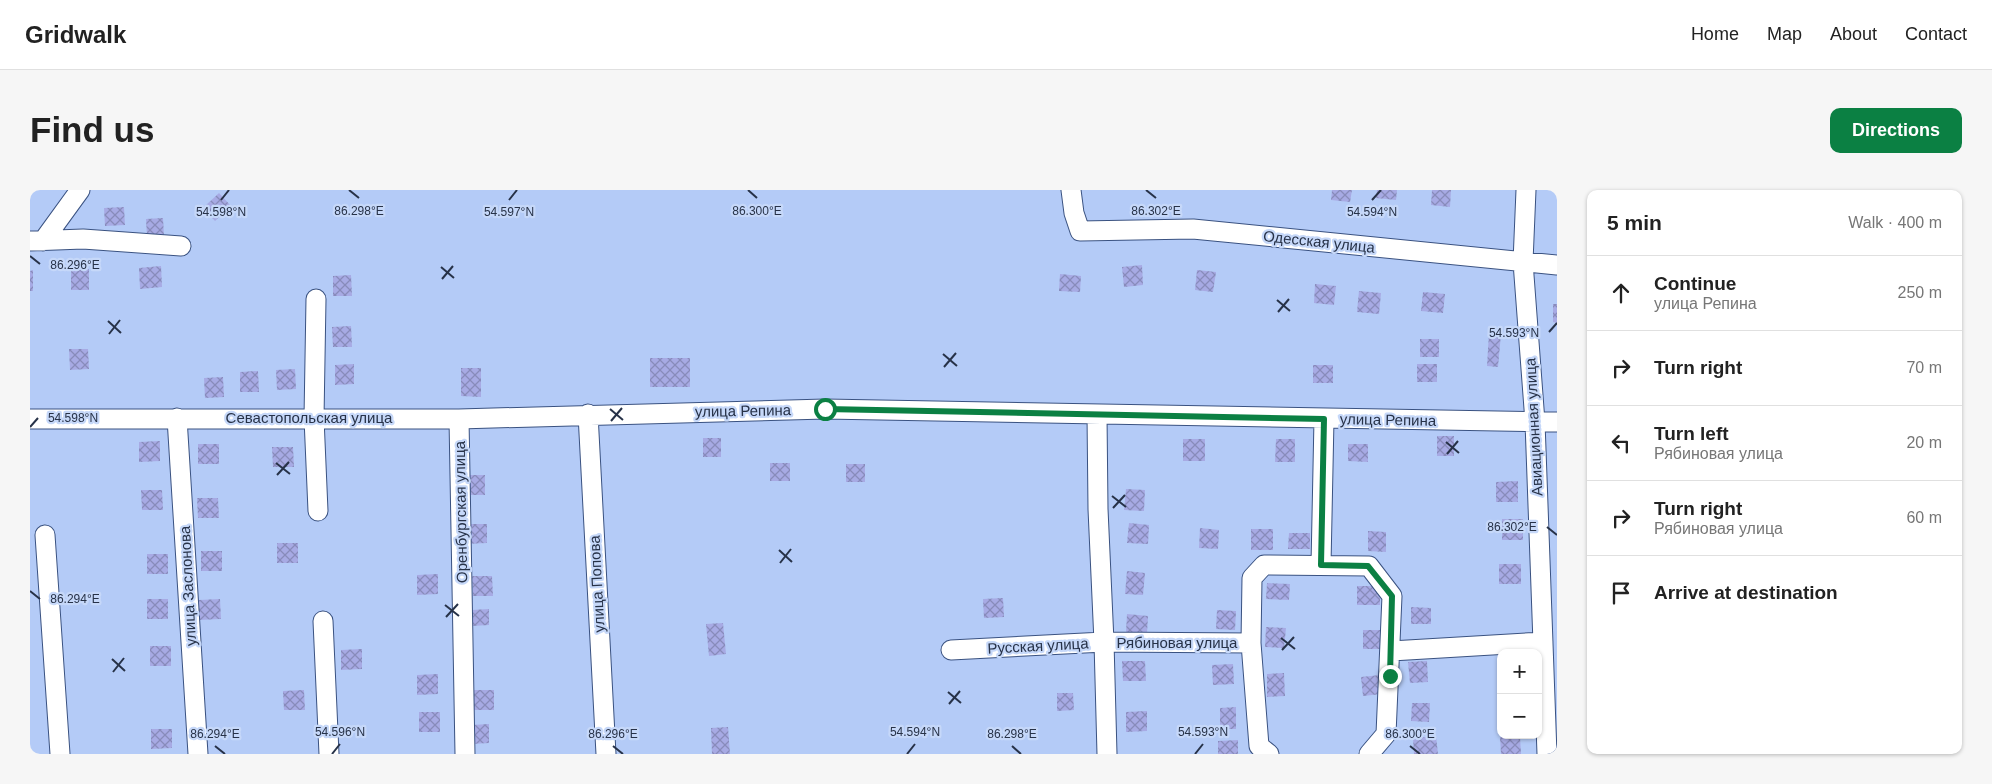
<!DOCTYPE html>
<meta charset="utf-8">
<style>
:root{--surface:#fff;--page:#f6f6f6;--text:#222;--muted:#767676;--line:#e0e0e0;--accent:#0b8043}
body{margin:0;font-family:Arial,sans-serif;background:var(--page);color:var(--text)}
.controls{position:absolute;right:15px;bottom:15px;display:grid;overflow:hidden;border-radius:10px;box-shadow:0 1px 4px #0004}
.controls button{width:45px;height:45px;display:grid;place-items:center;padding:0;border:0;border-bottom:1px solid var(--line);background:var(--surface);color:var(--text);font:25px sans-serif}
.stop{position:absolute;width:15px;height:15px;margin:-11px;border:4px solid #0b8043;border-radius:50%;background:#fff}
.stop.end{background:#0b8043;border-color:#fff;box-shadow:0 1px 5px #0008}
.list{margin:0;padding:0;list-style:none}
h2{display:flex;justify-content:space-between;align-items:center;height:65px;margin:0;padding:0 20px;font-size:21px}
h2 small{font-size:16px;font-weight:400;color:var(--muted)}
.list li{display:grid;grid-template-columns:32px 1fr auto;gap:15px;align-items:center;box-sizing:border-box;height:75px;padding:0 20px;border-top:1px solid var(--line)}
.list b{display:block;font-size:19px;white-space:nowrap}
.list p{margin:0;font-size:16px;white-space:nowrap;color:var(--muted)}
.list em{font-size:16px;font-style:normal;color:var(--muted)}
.icon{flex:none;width:28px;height:28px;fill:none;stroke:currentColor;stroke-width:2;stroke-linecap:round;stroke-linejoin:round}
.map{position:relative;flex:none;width:1527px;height:564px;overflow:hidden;border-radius:10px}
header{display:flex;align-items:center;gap:30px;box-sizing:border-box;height:70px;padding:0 25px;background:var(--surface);border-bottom:1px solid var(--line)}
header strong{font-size:24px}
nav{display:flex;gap:28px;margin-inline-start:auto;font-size:18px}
.intro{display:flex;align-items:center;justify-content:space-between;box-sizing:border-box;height:120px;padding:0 30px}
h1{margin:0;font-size:35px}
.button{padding:12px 22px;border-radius:10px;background:var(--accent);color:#fff;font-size:18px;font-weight:700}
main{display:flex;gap:30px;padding:0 30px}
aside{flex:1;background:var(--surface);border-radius:10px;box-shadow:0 1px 4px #0004}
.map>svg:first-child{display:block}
.building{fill:url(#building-cross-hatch)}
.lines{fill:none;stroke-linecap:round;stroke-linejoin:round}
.minor-casing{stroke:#3a5281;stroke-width:21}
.minor{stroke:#fff;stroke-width:19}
.route{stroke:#0b8043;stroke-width:6}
.ticks{fill:none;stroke:#273248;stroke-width:2}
.labels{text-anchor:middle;stroke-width:4.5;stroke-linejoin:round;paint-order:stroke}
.street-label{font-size:15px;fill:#273248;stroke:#c6d8f9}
.ticks-label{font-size:12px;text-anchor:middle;fill:#273248;stroke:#c6d8f9;stroke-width:4.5;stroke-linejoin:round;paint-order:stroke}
</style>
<header>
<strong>Gridwalk</strong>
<nav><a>Home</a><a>Map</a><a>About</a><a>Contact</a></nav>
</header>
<div class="intro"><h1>Find us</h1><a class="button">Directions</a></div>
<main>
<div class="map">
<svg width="1527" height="564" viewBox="0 0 1527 564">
<defs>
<pattern id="building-cross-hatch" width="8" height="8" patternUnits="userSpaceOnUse" patternTransform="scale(1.25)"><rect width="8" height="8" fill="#a7aae4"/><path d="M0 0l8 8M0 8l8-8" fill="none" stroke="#888bbb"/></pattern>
</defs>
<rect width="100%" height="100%" fill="#b4cbf7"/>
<!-- building -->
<path class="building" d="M 1302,0 L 1322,0 L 1320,12 L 1301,10 Z
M 1347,0 L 1367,0 L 1366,10 L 1346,8 Z
M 1402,0 L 1421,0 L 1420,17 L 1401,15 Z
M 189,3 L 201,16 L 185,31 L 173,18 Z
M 94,17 L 95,35 L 75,36 L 74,18 Z
M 133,28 L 134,46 L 117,47 L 116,29 Z
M 1112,75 L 1113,95 L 1094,97 L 1092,77 Z
M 131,76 L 132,97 L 110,99 L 109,78 Z
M 41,79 L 59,79 L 59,100 L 41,100 Z
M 3,80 L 3,101 L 0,101 L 0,81 Z
M 1167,80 L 1186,82 L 1183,102 L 1165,100 Z
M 1030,84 L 1051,86 L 1050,102 L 1029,101 Z
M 321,85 L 322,106 L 303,106 L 303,86 Z
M 1285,94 L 1306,96 L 1304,115 L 1284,113 Z
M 1329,101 L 1351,103 L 1349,124 L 1327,122 Z
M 1393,102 L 1415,104 L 1413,123 L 1391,121 Z
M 1523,114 L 1527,114 L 1527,133 L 1523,132 Z
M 321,136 L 322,157 L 303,157 L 302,137 Z
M 1459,143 L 1471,144 L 1468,177 L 1457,176 Z
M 1390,149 L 1409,149 L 1409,167 L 1390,167 Z
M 39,159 L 58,159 L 59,179 L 40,180 Z
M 620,168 L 660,168 L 660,197 L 620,197 Z
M 324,174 L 324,194 L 305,195 L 305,175 Z
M 1387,174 L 1407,174 L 1407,192 L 1387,192 Z
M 1283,175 L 1303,175 L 1303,193 L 1283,193 Z
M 431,178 L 451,178 L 451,207 L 431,206 Z
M 265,179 L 266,199 L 247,200 L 246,180 Z
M 228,181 L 229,202 L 210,202 L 210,182 Z
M 193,187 L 194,207 L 175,208 L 174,188 Z
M 1407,246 L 1424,246 L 1424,266 L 1407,266 Z
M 673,248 L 691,248 L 691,267 L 673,267 Z
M 1153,249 L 1175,249 L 1175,271 L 1153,271 Z
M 1246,249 L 1265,249 L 1265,272 L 1245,272 Z
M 130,251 L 130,271 L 109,272 L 109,252 Z
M 168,254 L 189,254 L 189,274 L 168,274 Z
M 1318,254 L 1338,254 L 1338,272 L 1318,271 Z
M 242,257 L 263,257 L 264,277 L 243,277 Z
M 740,273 L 760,273 L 760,291 L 740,291 Z
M 816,274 L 835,274 L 835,292 L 816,292 Z
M 434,285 L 455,285 L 455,305 L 434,305 Z
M 1488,291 L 1488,312 L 1466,312 L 1466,292 Z
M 1096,299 L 1115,300 L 1114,321 L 1094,320 Z
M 111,300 L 132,300 L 133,320 L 112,320 Z
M 167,308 L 188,308 L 189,328 L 168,328 Z
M 1472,329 L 1493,329 L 1493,350 L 1472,350 Z
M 1099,333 L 1119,335 L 1118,354 L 1097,353 Z
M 436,334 L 457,334 L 457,353 L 436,354 Z
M 1170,338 L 1189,340 L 1188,359 L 1169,358 Z
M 1221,339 L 1243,339 L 1243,360 L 1221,360 Z
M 1338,341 L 1356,342 L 1356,362 L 1338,361 Z
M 1259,343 L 1280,343 L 1280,359 L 1258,359 Z
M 247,353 L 268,353 L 268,373 L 247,373 Z
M 171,361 L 192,361 L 192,381 L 171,381 Z
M 117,364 L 138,364 L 138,384 L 117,384 Z
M 1469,374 L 1491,374 L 1491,394 L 1469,394 Z
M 1097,381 L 1115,383 L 1113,405 L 1095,404 Z
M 408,384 L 408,404 L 387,405 L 387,385 Z
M 442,386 L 462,386 L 463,406 L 443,406 Z
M 1237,393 L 1260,394 L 1259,410 L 1236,409 Z
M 1327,396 L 1350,396 L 1350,415 L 1327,415 Z
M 973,408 L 974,427 L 954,428 L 953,409 Z
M 117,409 L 138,409 L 138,429 L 117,429 Z
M 190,409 L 191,429 L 169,430 L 169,410 Z
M 1381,417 L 1401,418 L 1401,434 L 1381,434 Z
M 459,419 L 459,435 L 442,436 L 442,420 Z
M 1187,420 L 1206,421 L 1205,440 L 1186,439 Z
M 1097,424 L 1118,426 L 1117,444 L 1096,442 Z
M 693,433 L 696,464 L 679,466 L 676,434 Z
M 1236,437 L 1256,438 L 1254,458 L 1235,457 Z
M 1333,440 L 1351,440 L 1351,459 L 1333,459 Z
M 120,456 L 141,456 L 141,476 L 120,476 Z
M 332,459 L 332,479 L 311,480 L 311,460 Z
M 1092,471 L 1115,471 L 1116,491 L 1093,491 Z
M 1397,471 L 1398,492 L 1380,493 L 1378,472 Z
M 1203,474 L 1204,494 L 1183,495 L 1182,475 Z
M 1254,483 L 1255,506 L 1237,507 L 1237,484 Z
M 408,484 L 408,504 L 387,505 L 387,485 Z
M 1350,485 L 1352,504 L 1333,506 L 1331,487 Z
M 274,500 L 275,520 L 254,520 L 253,501 Z
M 442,500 L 464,500 L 464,520 L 443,520 Z
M 1027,503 L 1043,503 L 1044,520 L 1027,521 Z
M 1382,513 L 1400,513 L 1399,532 L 1381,531 Z
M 1206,517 L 1206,539 L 1190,539 L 1190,518 Z
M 1117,521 L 1117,541 L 1096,542 L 1096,522 Z
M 389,522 L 410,522 L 410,542 L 389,542 Z
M 459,534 L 459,553 L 442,554 L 442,535 Z
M 698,537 L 700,564 L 682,564 L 681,538 Z
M 121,539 L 142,539 L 142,558 L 121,559 Z
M 1406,546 L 1408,564 L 1384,564 L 1383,548 Z
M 1470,547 L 1490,547 L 1491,564 L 1471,564 Z
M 1208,550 L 1208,564 L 1188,564 L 1188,551 Z"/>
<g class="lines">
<!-- minor casing -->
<g class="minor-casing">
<path id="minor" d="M 1041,0 L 1044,23 L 1050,41 L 1163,39 L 1527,75
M 1496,0 L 1493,72 L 1505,232 L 1517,564
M 0,51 L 53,49 L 151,56
M 13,51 L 50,0
M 286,109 L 284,228 L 288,321
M 558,224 L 576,564
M 1067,225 L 1068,319 L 1074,452 L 1221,453 L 1222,388 L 1234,375 L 1339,376 L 1362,406 L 1356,544 L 1339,564
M 147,228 L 168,564
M 0,229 L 429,229 L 795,219 L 1527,232
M 429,229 L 435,564
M 15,345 L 30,564
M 1291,375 L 1294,229
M 293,431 L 299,564
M 1221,453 L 1229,556 L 1239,564
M 921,460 L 1074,452 L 1077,564
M 1361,461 L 1513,452"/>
</g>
<!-- minor -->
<use href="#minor" class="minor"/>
</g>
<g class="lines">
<!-- route -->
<path class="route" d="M 795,219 L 1294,229 L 1291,375 L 1338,376 L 1362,406 L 1360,486"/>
</g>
<!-- ticks -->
<path class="ticks" d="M 319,0 L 329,8M 718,0 L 727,8M 1116,0 L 1126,8M 191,10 L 199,0M 479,10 L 487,0M 1342,10 L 1351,0M 0,66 L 10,74M 411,77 L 424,88M 412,89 L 423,76M 1247,110 L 1260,121M 1248,122 L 1259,109M 78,131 L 91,143M 1519,142 L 1527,133M 79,144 L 90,130M 913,164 L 927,176M 914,177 L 926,163M 580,219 L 593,230M 581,231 L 592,218M 0,237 L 8,228M 1416,252 L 1429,263M 1417,264 L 1428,251M 246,273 L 260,284M 247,285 L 259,272M 1082,306 L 1096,317M 1083,318 L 1095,305M 1517,337 L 1527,345M 749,360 L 762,372M 750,373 L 761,359M 0,401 L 10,409M 415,415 L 429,426M 416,427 L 428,414M 1251,448 L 1265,459M 1252,460 L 1264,447M 82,469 L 95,481M 83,482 L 94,468M 918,502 L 931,513M 919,514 L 930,501M 185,556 L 195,564M 583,556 L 593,564M 982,556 L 991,564M 1380,556 L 1390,564M 302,564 L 310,554M 877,564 L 885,554M 1165,564 L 1173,554"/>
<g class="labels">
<!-- street labels -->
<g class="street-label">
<text transform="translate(1289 52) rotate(6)" y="5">Одесская улица</text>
<text transform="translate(713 221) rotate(-1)" y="5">улица Репина</text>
<text x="279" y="233">Севастопольская улица</text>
<text transform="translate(1358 230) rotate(1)" y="5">улица Репина</text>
<text transform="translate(1504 237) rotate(-93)" y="5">Авиационная улица</text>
<text transform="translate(431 322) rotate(-91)" y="5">Оренбургская улица</text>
<text transform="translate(567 394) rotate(-93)" y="5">улица Попова</text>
<text transform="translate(158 396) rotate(-93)" y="5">улица Заслонова</text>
<text x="1147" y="458">Рябиновая улица</text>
<text transform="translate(1008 456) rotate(-3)" y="5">Русская улица</text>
</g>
</g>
<g class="ticks-label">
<text x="329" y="25">86.298°E</text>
<text x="727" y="25">86.300°E</text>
<text x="1126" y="25">86.302°E</text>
<text x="191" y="26">54.598°N</text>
<text x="479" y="26">54.597°N</text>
<text x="1342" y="26">54.594°N</text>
<text x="45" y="79">86.296°E</text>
<text x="1484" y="147">54.593°N</text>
<text x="43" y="232">54.598°N</text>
<text x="1482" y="341">86.302°E</text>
<text x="45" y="413">86.294°E</text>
<text x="310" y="546">54.596°N</text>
<text x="885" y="546">54.594°N</text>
<text x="1173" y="546">54.593°N</text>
<text x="185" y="548">86.294°E</text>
<text x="583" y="548">86.296°E</text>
<text x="982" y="548">86.298°E</text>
<text x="1380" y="548">86.300°E</text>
</g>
</svg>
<div class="controls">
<button>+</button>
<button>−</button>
</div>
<div class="stop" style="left:795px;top:219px"></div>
<div class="stop end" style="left:1360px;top:486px"></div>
</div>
<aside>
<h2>5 min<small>Walk · 400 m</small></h2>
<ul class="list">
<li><svg class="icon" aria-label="ahead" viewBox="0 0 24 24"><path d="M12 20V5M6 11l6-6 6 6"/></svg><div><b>Continue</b><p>улица Репина</p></div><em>250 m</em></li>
<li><svg class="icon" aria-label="right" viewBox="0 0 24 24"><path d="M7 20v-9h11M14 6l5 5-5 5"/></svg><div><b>Turn right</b></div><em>70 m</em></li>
<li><svg class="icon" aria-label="left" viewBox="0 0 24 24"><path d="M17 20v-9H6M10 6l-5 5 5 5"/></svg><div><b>Turn left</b><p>Рябиновая улица</p></div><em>20 m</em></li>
<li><svg class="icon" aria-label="right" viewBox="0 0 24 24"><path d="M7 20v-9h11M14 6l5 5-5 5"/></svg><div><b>Turn right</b><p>Рябиновая улица</p></div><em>60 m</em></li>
<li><svg class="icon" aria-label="arrive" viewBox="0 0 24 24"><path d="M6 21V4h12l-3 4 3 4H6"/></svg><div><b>Arrive at destination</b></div></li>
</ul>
</aside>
</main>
